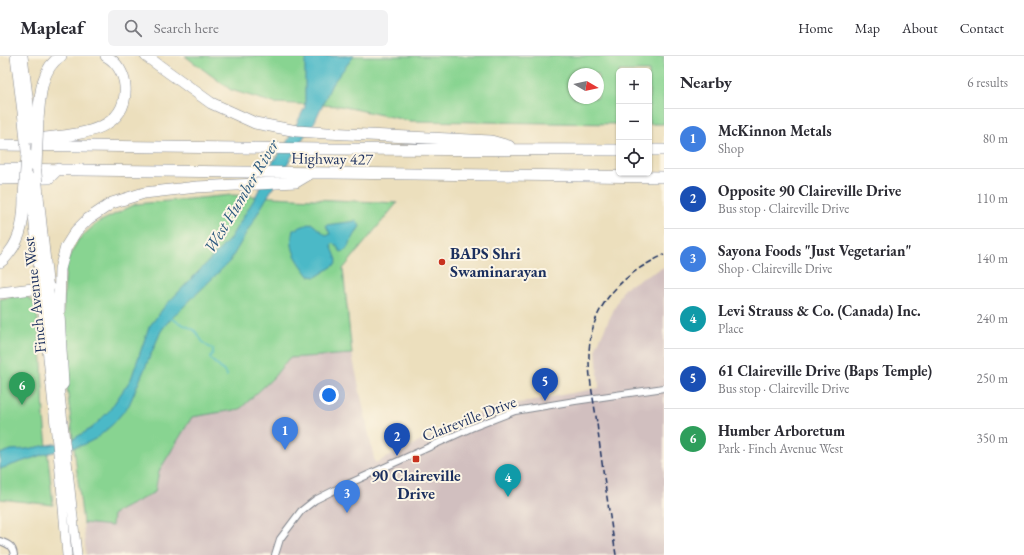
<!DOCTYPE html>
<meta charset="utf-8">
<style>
:root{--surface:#fff;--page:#f2f2f3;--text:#2b2b33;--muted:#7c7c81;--line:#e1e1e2;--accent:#d93025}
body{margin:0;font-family:"EB Garamond",serif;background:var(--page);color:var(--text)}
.controls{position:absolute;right:12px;top:12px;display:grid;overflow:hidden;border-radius:6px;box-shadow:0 1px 3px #0004}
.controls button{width:36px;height:36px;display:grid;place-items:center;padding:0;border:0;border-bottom:1px solid var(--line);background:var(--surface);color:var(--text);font:20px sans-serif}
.compass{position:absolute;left:568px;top:12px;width:36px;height:36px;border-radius:50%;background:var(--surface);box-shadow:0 1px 3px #0004;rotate:99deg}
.you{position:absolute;left:329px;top:339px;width:14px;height:14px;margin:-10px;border:3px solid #fff;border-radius:50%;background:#1a73e8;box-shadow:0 0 0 6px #1a73e833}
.badge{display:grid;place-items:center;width:26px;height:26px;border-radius:50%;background:var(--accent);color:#fff;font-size:13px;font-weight:700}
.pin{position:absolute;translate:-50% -33px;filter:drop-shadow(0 1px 2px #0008)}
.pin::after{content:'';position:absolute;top:21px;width:14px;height:12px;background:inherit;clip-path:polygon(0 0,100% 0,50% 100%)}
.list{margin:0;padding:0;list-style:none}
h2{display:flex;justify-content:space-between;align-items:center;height:52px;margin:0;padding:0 16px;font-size:17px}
h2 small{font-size:13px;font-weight:400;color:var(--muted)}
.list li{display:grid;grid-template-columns:26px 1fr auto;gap:12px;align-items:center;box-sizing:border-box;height:60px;padding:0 16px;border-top:1px solid var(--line)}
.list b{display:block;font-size:15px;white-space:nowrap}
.list p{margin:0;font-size:13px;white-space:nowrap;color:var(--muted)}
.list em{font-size:13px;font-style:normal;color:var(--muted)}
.icon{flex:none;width:22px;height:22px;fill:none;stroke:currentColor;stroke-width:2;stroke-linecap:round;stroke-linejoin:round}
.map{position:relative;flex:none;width:664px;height:499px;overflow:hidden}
header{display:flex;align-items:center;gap:24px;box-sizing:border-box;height:56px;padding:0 20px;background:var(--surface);border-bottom:1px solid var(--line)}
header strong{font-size:19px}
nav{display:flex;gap:22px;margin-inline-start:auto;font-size:14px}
.search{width:280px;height:36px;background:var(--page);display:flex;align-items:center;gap:10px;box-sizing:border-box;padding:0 14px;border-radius:6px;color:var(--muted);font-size:15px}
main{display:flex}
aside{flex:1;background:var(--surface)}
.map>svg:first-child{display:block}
.industrial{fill:#d1bfbf}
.green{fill:#88d491;stroke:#528278;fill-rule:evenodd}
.water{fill:#4cb9c7;stroke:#347492}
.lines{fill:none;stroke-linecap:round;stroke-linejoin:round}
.stream{stroke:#4cb9c7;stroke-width:1.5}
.minor-casing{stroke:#84878e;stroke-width:8}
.secondary-casing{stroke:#84878e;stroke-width:10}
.motorway-casing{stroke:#84878e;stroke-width:12}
.minor{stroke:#fff;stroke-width:6}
.secondary{stroke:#fff;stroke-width:9}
.motorway{stroke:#fff;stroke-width:11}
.rail{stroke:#1b2f5e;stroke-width:1.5;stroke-dasharray:6 3;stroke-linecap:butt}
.secondary-bridge-casing{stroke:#84878e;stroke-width:10;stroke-linecap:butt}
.motorway-bridge-casing{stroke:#84878e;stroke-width:12;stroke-linecap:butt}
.secondary-bridge{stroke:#fff;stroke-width:9}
.motorway-bridge{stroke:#fff;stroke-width:11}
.poi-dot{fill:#c8321e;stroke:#fcf5e5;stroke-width:1.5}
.labels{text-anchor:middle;stroke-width:4;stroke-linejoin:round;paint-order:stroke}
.street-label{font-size:16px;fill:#1b2f5e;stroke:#fcf5e5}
.poi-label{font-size:16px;font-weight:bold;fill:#1b2f5e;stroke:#fcf5e5;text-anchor:start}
.water-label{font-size:17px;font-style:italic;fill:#2a587e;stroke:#fcf5e5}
</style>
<header>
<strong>Mapleaf</strong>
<div class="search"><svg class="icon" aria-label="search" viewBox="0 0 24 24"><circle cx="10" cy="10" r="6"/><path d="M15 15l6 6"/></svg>Search here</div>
<nav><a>Home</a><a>Map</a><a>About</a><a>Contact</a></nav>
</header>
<main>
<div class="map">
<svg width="664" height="499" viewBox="0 0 664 499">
<rect width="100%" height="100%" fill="#fcf5e5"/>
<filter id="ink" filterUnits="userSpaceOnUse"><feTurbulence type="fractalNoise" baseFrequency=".025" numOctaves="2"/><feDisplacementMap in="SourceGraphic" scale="8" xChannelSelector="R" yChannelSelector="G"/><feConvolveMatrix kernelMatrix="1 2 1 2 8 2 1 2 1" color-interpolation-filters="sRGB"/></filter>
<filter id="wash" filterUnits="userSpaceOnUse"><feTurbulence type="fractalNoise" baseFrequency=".012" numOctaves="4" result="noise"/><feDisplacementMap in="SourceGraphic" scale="16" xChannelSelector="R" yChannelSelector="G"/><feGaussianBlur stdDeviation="0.9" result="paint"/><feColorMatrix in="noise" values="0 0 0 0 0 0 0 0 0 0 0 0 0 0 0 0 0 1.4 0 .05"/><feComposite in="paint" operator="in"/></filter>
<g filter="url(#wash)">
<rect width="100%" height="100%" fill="#ecdfbd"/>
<!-- industrial -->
<path class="industrial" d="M 664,211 L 664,499 L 86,499 L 83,467 L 112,470 L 113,458 L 155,436 L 159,415 L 192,361 L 240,352 L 289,302 L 352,298 L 375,407 L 491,352 L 599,332 L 596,291 L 624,232 Z"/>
<!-- green -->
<path class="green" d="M 185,0 L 664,0 L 664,68 L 649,68 L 649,15 L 619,15 L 619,68 L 410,65 L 340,50 L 274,47 L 231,34 ZM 574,18 L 598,18 L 598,42 L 574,42 Z
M 231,139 L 397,147 L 343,213 L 352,298 L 289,302 L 273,322 L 240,353 L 192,361 L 159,415 L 155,436 L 113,458 L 112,470 L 83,467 L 64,306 L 63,258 L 66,208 L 78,184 L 97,167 L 136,148 Z
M 24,239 L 33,245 L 37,256 L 42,305 L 44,362 L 53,449 L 0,443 L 0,243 Z"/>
<!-- water -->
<path class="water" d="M 308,0 L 354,0 L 332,28 L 314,67 L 305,79 L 266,143 L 230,205 L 167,267 L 161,275 L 129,349 L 113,368 L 97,382 L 83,389 L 45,398 L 0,413 L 0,398 L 11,394 L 27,393 L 70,385 L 92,372 L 109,355 L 131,323 L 149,271 L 165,250 L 229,184 L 255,142 L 270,110 L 287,86 L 305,51 L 305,6 Z
M 356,165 L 360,170 L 346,194 L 341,196 L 334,187 L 331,189 L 337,204 L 336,208 L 316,221 L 309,220 C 298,205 288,194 293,174 L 311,167 L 327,180 L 330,178 L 326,169 Z"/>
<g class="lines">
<!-- stream -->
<path class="stream" d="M 170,262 L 194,274 C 203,282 199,287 213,293 L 213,297 L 210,302 C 215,309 223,312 227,320"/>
</g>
</g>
<g filter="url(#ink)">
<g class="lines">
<!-- minor casing -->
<g class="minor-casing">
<path id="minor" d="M 0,485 C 8,488 13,490 14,499
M 275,499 L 280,483 L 301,455 L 315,444 L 337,433 L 471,372 L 515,355 L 575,345 L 664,332"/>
</g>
<!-- secondary casing -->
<g class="secondary-casing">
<path id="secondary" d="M 15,0 L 23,64
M 23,0 L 31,64
M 31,140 L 60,416 L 67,499
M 39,140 L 77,499"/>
</g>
<!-- motorway casing -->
<g class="motorway-casing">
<path id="motorway" d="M 146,0 L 211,47 L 255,67 L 297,75 L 327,77 L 491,85 L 509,90
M 38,64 C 40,42 40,13 61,0
M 30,84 C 64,78 129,82 125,30 C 124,18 117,6 106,0
M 0,89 L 320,93 L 619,94
M 649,94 L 664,94
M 0,113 L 664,121
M 0,123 L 49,122 L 58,113
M 0,206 C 4,204 6,201 9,197 C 22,181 24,161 24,140
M 0,237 L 49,231
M 59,331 L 63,328 L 59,258 L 60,213 L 66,191 L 76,175 L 88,163 L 112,147 L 144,137 L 197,131 L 296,126 L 311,117"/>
</g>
<!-- minor -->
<use href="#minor" class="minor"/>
<!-- secondary -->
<use href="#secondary" class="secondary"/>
<!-- motorway -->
<use href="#motorway" class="motorway"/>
<!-- rail -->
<path class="rail" d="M 616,499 C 609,455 602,411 597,367 C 594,346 589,324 589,303 C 588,252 620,219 664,199"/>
<!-- secondary-bridge casing -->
<g class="secondary-bridge-casing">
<path id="secondary-bridge" d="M 23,64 L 27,106
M 31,64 L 33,83
M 36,106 L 39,140
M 29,121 L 31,140"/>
</g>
<!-- motorway-bridge casing -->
<g class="motorway-bridge-casing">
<path id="motorway-bridge" d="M 36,111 L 38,64
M 24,140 L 27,99"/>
</g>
<!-- secondary-bridge -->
<use href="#secondary-bridge" class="secondary-bridge"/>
<!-- motorway-bridge -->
<use href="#motorway-bridge" class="motorway-bridge"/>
</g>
</g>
<!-- markers -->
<g class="poi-dot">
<circle cx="442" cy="206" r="4"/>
<rect x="412" y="399" width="8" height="8" rx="2"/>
</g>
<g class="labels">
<!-- street labels -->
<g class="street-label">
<text transform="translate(332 102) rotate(1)" y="6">Highway 427</text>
<text transform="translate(34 239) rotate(-96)" y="6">Finch Avenue West</text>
<text transform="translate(469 362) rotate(-21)" y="6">Claireville Drive</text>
</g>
<!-- poi labels -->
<g class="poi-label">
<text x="450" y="203">BAPS Shri<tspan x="450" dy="18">Swaminarayan</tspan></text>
<text x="416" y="425" text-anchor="middle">90 Claireville<tspan x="416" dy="18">Drive</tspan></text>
</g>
<!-- water labels -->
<g class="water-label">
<text transform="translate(241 140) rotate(-59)" y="6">West Humber River</text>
</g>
</g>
</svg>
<div class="controls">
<button>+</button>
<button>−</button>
<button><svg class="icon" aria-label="locate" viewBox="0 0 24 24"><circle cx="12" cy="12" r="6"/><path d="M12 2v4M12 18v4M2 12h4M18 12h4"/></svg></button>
</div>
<svg class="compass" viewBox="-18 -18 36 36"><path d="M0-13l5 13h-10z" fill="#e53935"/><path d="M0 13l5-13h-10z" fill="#7c7c81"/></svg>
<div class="you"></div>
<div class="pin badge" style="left:285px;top:394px;background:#3f7fe0">1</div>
<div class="pin badge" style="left:397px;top:400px;background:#1a4fb4">2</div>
<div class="pin badge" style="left:347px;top:457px;background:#3f7fe0">3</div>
<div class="pin badge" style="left:508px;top:441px;background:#0f9aa8">4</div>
<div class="pin badge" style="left:545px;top:345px;background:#1a4fb4">5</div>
<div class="pin badge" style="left:22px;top:349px;background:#2e9e5b">6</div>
</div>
<aside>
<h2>Nearby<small>6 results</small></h2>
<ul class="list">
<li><span class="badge" style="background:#3f7fe0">1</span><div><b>McKinnon Metals</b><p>Shop</p></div><em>80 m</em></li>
<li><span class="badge" style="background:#1a4fb4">2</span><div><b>Opposite 90 Claireville Drive</b><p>Bus stop · Claireville Drive</p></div><em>110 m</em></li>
<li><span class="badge" style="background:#3f7fe0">3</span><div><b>Sayona Foods &quot;Just Vegetarian&quot;</b><p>Shop · Claireville Drive</p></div><em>140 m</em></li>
<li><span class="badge" style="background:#0f9aa8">4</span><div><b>Levi Strauss &amp; Co. (Canada) Inc.</b><p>Place</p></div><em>240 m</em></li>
<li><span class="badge" style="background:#1a4fb4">5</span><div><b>61 Claireville Drive (Baps Temple)</b><p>Bus stop · Claireville Drive</p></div><em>250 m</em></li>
<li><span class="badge" style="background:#2e9e5b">6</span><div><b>Humber Arboretum</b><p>Park · Finch Avenue West</p></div><em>350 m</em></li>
</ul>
</aside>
</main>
